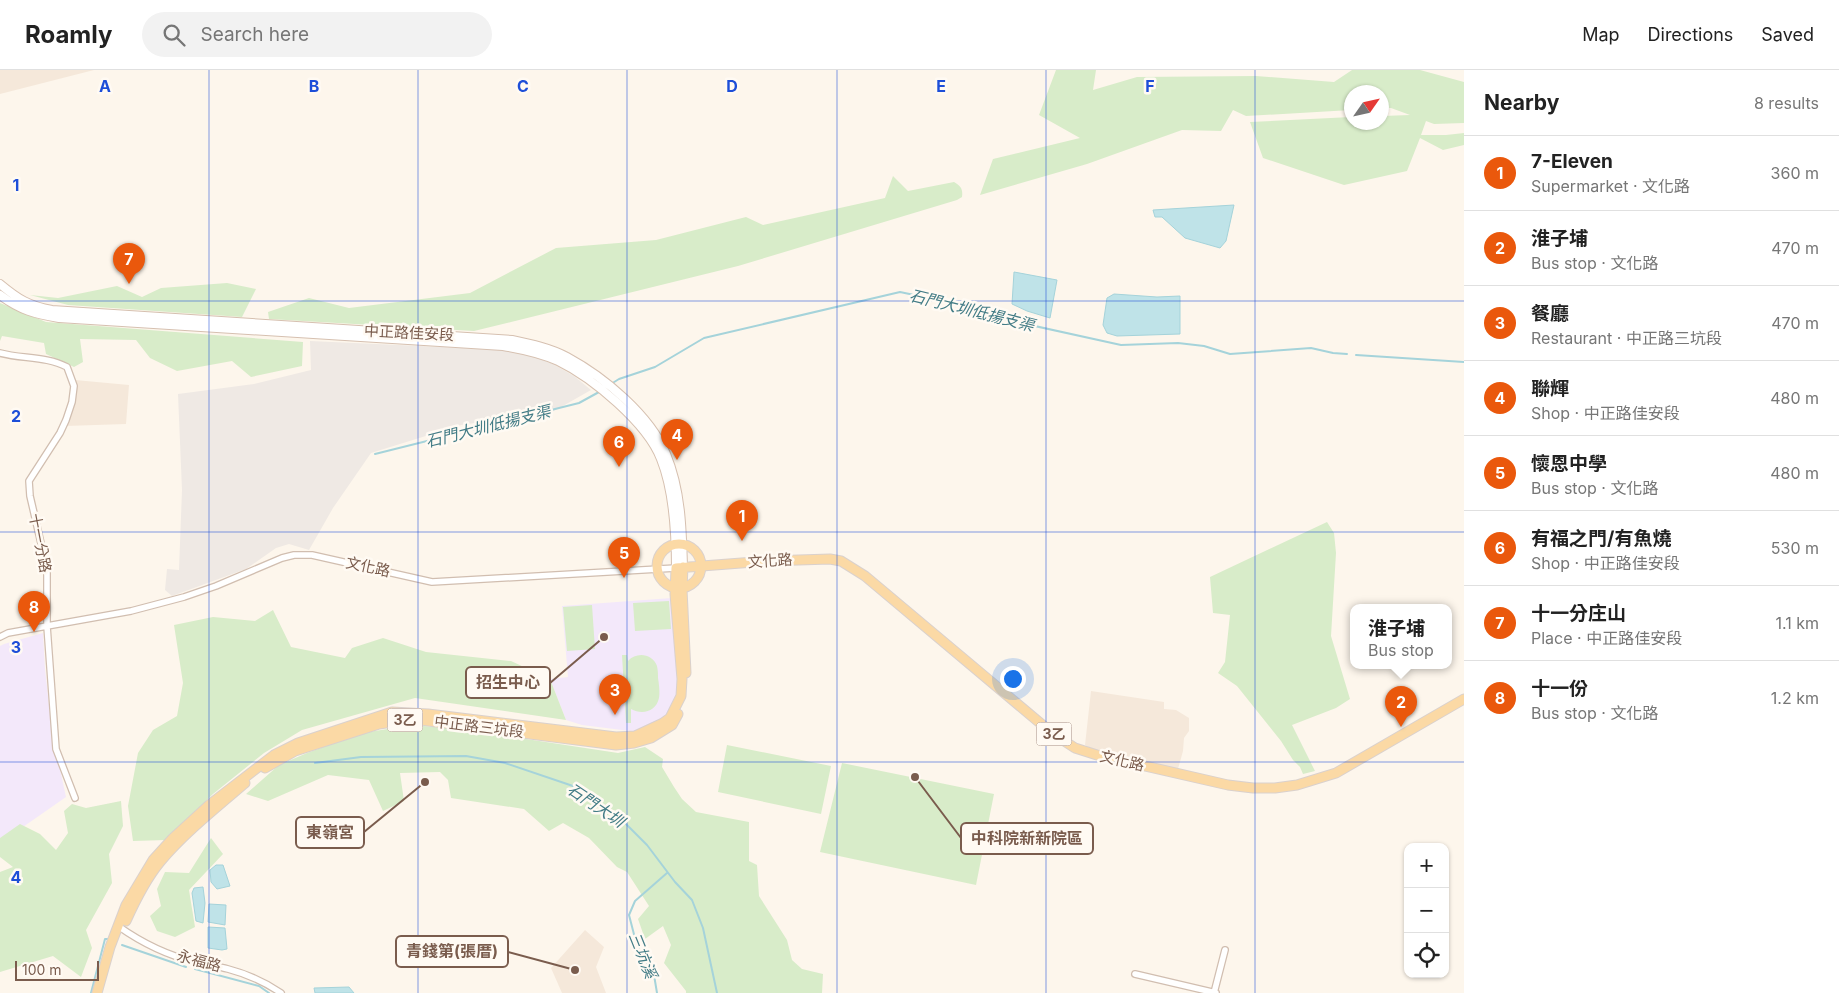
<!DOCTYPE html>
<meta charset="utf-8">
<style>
:root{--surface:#fff;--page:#f2f2f2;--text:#222;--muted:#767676;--line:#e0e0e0;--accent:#ea580c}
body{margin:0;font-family:Inter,"Noto Sans TC",sans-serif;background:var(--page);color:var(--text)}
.controls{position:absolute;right:15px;bottom:15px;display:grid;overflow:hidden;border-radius:10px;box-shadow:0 1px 4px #0004}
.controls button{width:45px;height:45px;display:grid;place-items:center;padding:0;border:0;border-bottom:1px solid var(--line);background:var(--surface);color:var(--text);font:25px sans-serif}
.compass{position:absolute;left:1344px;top:15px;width:45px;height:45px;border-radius:50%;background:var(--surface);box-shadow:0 1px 4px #0004;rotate:56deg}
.scale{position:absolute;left:15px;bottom:12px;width:84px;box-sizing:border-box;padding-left:5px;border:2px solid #7a5c4d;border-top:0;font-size:14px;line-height:18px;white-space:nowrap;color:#7a5c4d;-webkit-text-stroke:4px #fffaf3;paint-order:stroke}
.you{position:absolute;left:1012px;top:608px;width:18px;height:18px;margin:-12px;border:4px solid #fff;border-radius:50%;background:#1a73e8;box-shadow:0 0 0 8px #1a73e833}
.badge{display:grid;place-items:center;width:32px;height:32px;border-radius:50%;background:var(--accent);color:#fff;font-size:16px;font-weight:700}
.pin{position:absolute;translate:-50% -41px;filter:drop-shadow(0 1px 2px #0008)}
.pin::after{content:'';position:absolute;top:26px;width:18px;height:15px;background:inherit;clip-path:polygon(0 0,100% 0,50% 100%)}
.popup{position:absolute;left:1350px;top:534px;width:102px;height:65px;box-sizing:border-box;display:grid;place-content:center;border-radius:10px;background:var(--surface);filter:drop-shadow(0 1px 4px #0005);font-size:16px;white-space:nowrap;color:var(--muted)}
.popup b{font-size:19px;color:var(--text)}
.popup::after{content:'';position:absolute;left:50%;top:100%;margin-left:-10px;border:10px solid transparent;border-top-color:var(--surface)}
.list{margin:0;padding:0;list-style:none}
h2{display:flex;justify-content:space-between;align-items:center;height:65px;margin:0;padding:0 20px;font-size:21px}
h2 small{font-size:16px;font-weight:400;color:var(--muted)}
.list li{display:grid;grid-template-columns:32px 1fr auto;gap:15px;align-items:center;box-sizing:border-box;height:75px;padding:0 20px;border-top:1px solid var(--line)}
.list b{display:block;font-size:19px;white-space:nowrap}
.list p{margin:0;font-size:16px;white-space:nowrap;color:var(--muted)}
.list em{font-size:16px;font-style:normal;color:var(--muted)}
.icon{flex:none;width:28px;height:28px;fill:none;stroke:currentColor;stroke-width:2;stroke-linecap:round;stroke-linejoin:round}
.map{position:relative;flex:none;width:1464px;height:923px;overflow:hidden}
header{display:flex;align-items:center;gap:30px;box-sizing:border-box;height:70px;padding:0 25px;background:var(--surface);border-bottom:1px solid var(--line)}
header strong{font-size:24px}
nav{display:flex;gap:28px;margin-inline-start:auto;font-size:18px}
.search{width:350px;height:45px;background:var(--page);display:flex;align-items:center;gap:12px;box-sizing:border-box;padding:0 18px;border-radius:28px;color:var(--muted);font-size:19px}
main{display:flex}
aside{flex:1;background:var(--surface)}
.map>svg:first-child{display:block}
.residential{fill:#f5e8da}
.industrial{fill:#efe9e4}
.education{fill:#f3e8fa}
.green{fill:#d8ecc9}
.water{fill:#bfe3e8;stroke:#a5d3da}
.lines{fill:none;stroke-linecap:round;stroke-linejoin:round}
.stream{stroke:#a5d3da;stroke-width:2}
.street-casing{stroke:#d1beb0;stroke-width:8}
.secondary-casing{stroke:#d6c0b0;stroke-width:10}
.primary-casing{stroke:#dad1cd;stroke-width:11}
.street{stroke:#fff;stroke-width:5.5}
.secondary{stroke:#fff;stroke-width:8}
.primary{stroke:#fbd9a5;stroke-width:9}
.grid{fill:none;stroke:#1d4ed8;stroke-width:1;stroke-opacity:0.55}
.labels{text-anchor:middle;stroke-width:5;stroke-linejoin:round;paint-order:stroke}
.shield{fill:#fffaf3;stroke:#a28b7f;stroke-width:1}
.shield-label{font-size:14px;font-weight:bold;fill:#7a5c4d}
.street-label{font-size:15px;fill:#7a5c4d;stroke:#fffaf3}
.water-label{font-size:16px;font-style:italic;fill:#437c86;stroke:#fffaf3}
.grid-label{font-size:16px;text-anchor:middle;font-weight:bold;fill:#1d4ed8;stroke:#fffaf3;stroke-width:5;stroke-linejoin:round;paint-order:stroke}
.leader{fill:none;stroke:#7a5c4d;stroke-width:2}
.callout-dot{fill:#7a5c4d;stroke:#fffaf3;stroke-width:2}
.callout{fill:#fffaf3;stroke:#7a5c4d;stroke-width:2}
.callout-label{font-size:16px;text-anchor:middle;font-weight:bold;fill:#7a5c4d}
</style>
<header>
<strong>Roamly</strong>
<div class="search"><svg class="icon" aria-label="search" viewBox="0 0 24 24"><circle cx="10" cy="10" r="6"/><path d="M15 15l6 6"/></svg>Search here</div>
<nav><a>Map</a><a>Directions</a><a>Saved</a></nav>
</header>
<main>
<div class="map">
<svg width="1464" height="923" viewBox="0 0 1464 923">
<rect width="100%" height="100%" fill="#fdf6ec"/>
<!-- residential -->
<path class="residential" d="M 0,0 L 94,0 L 0,24 Z
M 75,310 L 129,315 L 126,354 L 65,356 L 76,318 Z
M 1091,621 L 1164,632 L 1164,639 L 1176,640 L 1189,648 L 1189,661 L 1184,668 L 1183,681 L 1178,699 L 1138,695 L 1103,685 L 1085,675 Z
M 585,860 L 604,877 L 596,897 L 606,923 L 562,923 L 551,898 Z"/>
<!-- industrial -->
<path class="industrial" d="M 310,271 L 508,280 L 530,285 L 553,294 L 574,306 L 591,320 L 554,341 L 461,355 L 371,383 L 333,438 L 309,480 L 289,474 L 276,478 L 246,499 L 172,526 L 165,520 L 167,499 L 179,500 L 182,420 L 178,324 L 254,314 L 311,300 Z"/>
<!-- education -->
<path class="education" d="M 672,528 L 678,610 L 676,626 L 666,646 L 653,655 L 638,662 L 582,655 L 566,650 L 550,609 L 568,607 L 562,536 Z
M 43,563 L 45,599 L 52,662 L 66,727 L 0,773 L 0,576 L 4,574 Z"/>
<!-- green -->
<path class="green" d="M 1056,0 L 1096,0 L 1093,20 L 1137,7 L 1256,6 L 1334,12 L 1352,0 L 1420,0 L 1464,12 L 1464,53 L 1434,54 L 1426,51 L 1421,65 L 1446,65 L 1464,63 L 1464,75 L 1443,80 L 1420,68 L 1407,101 L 1344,115 L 1263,88 L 1250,52 L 1351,47 L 1352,52 L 1382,52 L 1382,46 L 1410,45 L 1391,38 L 1382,38 L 1382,22 L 1352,22 L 1351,40 L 1246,46 L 1233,40 L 1221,61 L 1182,60 L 1087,94 L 980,125 L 993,89 L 1080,68 L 1039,45 Z
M 893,106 L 908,121 L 954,112 C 961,116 963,119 962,127 L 957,130 L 738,196 L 474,261 L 269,249 L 268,242 L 309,228 L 349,238 L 470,223 L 556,178 L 656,170 L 746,147 L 763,155 L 885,128 Z
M 227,213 L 256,219 L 242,247 L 68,235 L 30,225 L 58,228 L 117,216 L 142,227 L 161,218 Z
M 0,233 L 46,252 L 303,272 L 302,296 L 251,307 L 232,291 L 177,301 L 150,288 L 136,270 L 80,269 L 83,292 L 74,297 L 46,284 L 44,273 L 2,266 L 0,271 Z
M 1327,452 L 1334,463 L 1336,483 L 1331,566 L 1350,629 L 1336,638 L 1292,655 L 1315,701 L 1303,704 L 1300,697 L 1293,690 L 1281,671 L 1237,616 L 1218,603 L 1225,592 L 1230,545 L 1213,543 L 1210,507 Z
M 669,531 L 671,559 L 635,561 L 633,533 Z
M 592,535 L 595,579 L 567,581 L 563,537 Z
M 273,540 L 291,577 L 345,588 L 352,578 L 383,568 L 426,582 L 511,591 L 550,609 L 566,650 L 415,628 L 302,660 L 264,683 L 213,724 L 166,770 L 133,771 L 128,736 L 138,683 L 153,660 L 177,646 L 183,613 L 174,555 L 213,547 L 255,551 Z
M 622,585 L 627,585 L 628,591 C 636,582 652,583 657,596 C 658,600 658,605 658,608 C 659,614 660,622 659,628 C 656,642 642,645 631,639 L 631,653 L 626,653 Z
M 413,655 L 467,660 L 618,683 L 645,677 L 663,689 L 662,697 L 674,717 L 682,729 L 696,742 L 749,752 L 749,791 L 757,795 L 759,826 L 787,870 L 792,890 L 802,899 L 823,904 L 822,923 L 686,923 L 686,921 L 664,893 L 671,875 L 663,856 L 645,869 L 638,849 L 649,836 L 627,802 L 617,797 L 589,768 L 563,753 L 549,761 L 524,739 L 451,728 L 448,710 L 440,702 L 400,703 L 404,731 L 383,741 L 369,710 L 328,705 L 268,731 L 246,724 L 279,695 L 307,683 L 362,663 Z
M 727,675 L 831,696 L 821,744 L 718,722 Z
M 842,693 L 994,724 L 976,815 L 820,782 Z
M 121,731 L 123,756 L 109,784 L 112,813 L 86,860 L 92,878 L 81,907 L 53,886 L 0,902 L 0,802 L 13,797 L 0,787 L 0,768 L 20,754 L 40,764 L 56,780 L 68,763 L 64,741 L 72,734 L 86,738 Z
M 211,768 L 223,784 L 189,820 L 195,857 L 175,867 L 157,861 L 150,846 L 161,836 L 157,819 L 165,802 L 189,803 Z"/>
<!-- water -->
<path class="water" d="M 1234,135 L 1226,171 L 1220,178 L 1185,168 L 1162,147 L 1155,147 L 1153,140 Z
M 1014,202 L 1057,210 L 1050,248 L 1027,241 L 1012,234 Z
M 1114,224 L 1157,227 L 1180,226 L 1180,264 L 1117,266 L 1107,263 L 1103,255 L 1107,228 Z
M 216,795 L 223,795 L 230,816 L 217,819 L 211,812 L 210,800 Z
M 203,817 L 205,833 L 203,853 L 196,851 L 192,823 L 194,818 Z
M 209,834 L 226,835 L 225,855 L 208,852 Z
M 208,857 L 225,858 L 227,879 L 222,880 L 208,878 Z
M 349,917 L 354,923 L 315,923 L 314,918 Z"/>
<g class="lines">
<!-- stream -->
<path class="stream" d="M 1356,285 L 1464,292
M 611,314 L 619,309 L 655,297 L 704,268 L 900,222 L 938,230 L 1003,249 L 1121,275 L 1178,273 L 1204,276 L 1230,284 L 1311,278 L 1333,283 L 1347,284
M 375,384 L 579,333 L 599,322
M 315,693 L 361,687 L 466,686 L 505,693 L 573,716 L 625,753 L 647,775 L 675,812 L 692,830 L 703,858 L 717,923
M 122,875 L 186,897
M 195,899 L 259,916 L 269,923
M 91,923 L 105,869 L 108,869
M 657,923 L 654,905 L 637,876 L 629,845 L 635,831 L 667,803"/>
<!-- street casing -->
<g class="street-casing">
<path id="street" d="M 0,283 C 22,289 46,286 67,297 L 74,316 L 72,332 L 66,350 L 60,363 L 29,411 L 30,426 L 47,499 L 47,556 L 56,679 L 75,728
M 0,567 L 8,563 L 131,541 L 184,527 L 216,516 L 282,488 L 294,485 L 312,485 L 432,512 L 676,498
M 118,856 C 142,873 166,885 195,892 C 206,895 217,896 228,899 C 247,904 265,912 281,923
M 1135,904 L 1216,923
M 1214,923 L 1225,880"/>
</g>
<!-- secondary casing -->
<g class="secondary-casing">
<path id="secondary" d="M 0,214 C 18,229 29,236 52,240 L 512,270 C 531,274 550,278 567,287 C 604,307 650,345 666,384 C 681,420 682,459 683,497
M 0,225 C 20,240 35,244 59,248 L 503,276 C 521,279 541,283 558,291 C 593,308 647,353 661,389 C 674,421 676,465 676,498"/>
</g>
<!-- primary casing -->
<g class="primary-casing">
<path id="primary" d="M657 496a22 22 0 1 1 44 0a22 22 0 1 1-44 0Z
M 683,497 L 682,519 L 686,603
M 265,698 L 295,681 L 379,654 L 413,649 L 616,675 L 634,673 L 651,668 L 672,655 L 678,644
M 126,851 C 135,831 146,809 160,792 C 182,765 218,736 245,713
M 97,923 L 110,877 L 126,835 L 153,790 L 173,768 L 209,735 L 274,685 L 298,673 L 392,642 L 428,644 L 616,667 L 635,666 L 663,653 L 670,648 L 681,626 L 682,609 L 675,524 L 676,498 L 767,491 L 830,489 L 841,491 L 865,506 L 1052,663 L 1075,678 L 1097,685 L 1228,715 L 1253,718 L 1275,718 L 1297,715 L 1336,703 L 1464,629"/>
</g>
<!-- street -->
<use href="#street" class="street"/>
<!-- secondary -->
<use href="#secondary" class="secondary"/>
<!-- primary -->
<use href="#primary" class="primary"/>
</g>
<!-- grid -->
<path class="grid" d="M 209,0 L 209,923M 418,0 L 418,923M 627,0 L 627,923M 837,0 L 837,923M 1046,0 L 1046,923M 1255,0 L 1255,923M 0,231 L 1464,231M 0,462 L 1464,462M 0,692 L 1464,692"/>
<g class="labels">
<!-- shield labels -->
<g class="shield">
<rect x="387.5" y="638.5" width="35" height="23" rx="4"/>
<rect x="1036.5" y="652.5" width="35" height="23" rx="4"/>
</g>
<g class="shield-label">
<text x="405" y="655">3乙</text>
<text x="1054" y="669">3乙</text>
</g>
<!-- street labels -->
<g class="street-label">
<text transform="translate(409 263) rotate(3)" y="5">中正路佳安段</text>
<text transform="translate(40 473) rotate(79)" y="5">十一分路</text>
<text transform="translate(770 491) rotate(-4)" y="5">文化路</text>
<text transform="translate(368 497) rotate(12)" y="5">文化路</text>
<text transform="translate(479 657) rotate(7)" y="5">中正路三坑段</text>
<text transform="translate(1122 691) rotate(13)" y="5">文化路</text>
<text transform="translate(199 891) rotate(15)" y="5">永福路</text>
</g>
<!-- water labels -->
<g class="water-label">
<text transform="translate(972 240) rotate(14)" y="6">石門大圳低揚支渠</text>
<text transform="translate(488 356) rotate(-14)" y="6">石門大圳低揚支渠</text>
<text transform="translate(596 735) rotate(34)" y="6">石門大圳</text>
<text transform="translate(643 885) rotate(68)" y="6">三坑溪</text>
</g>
</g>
<g class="grid-label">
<text x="105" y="22">A</text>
<text x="314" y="22">B</text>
<text x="523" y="22">C</text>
<text x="732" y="22">D</text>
<text x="941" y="22">E</text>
<text x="1150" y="22">F</text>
<text x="16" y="121">1</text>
<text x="16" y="352">2</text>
<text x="16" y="583">3</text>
<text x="16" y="813">4</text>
</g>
<!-- callouts -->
<path class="leader" d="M604 567L550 613M425 712L364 762M915 707L961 768M575 900L508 882"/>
<g class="callout-dot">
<circle cx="604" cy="567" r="5"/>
<circle cx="425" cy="712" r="5"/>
<circle cx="915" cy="707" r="5"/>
<circle cx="575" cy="900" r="5"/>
</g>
<g class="callout">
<rect x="466" y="597" width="84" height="31" rx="5"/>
<rect x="296" y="747" width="68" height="31" rx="5"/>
<rect x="961" y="753" width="132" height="31" rx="5"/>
<rect x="396" y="866" width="112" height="31" rx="5"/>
</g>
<g class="callout-label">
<text x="508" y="618">招生中心</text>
<text x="330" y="768">東嶺宮</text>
<text x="1027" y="774">中科院新新院區</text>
<text x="452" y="887">青錢第(張厝)</text>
</g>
</svg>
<div class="controls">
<button>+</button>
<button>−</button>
<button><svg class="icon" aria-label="locate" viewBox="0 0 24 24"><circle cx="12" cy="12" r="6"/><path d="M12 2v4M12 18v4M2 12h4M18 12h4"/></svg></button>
</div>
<svg class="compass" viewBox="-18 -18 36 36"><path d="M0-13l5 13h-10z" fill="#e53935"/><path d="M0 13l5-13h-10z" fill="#767676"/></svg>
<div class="scale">100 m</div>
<div class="you"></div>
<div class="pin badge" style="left:742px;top:471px">1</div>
<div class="pin badge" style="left:1401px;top:657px">2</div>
<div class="popup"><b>淮子埔</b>Bus stop</div>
<div class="pin badge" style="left:615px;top:645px">3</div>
<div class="pin badge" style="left:677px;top:390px">4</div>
<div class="pin badge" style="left:624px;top:508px">5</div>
<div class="pin badge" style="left:619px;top:397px">6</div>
<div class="pin badge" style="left:129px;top:214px">7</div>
<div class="pin badge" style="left:34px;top:562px">8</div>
</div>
<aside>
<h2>Nearby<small>8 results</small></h2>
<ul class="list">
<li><span class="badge">1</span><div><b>7-Eleven</b><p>Supermarket · 文化路</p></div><em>360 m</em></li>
<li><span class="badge">2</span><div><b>淮子埔</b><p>Bus stop · 文化路</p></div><em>470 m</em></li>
<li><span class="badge">3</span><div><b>餐廳</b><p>Restaurant · 中正路三坑段</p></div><em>470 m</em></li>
<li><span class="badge">4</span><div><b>聯輝</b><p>Shop · 中正路佳安段</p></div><em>480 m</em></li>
<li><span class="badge">5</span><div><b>懷恩中學</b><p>Bus stop · 文化路</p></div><em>480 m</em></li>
<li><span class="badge">6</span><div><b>有福之門/有魚燒</b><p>Shop · 中正路佳安段</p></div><em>530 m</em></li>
<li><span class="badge">7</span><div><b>十一分庄山</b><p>Place · 中正路佳安段</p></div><em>1.1 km</em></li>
<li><span class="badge">8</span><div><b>十一份</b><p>Bus stop · 文化路</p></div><em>1.2 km</em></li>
</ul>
</aside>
</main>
